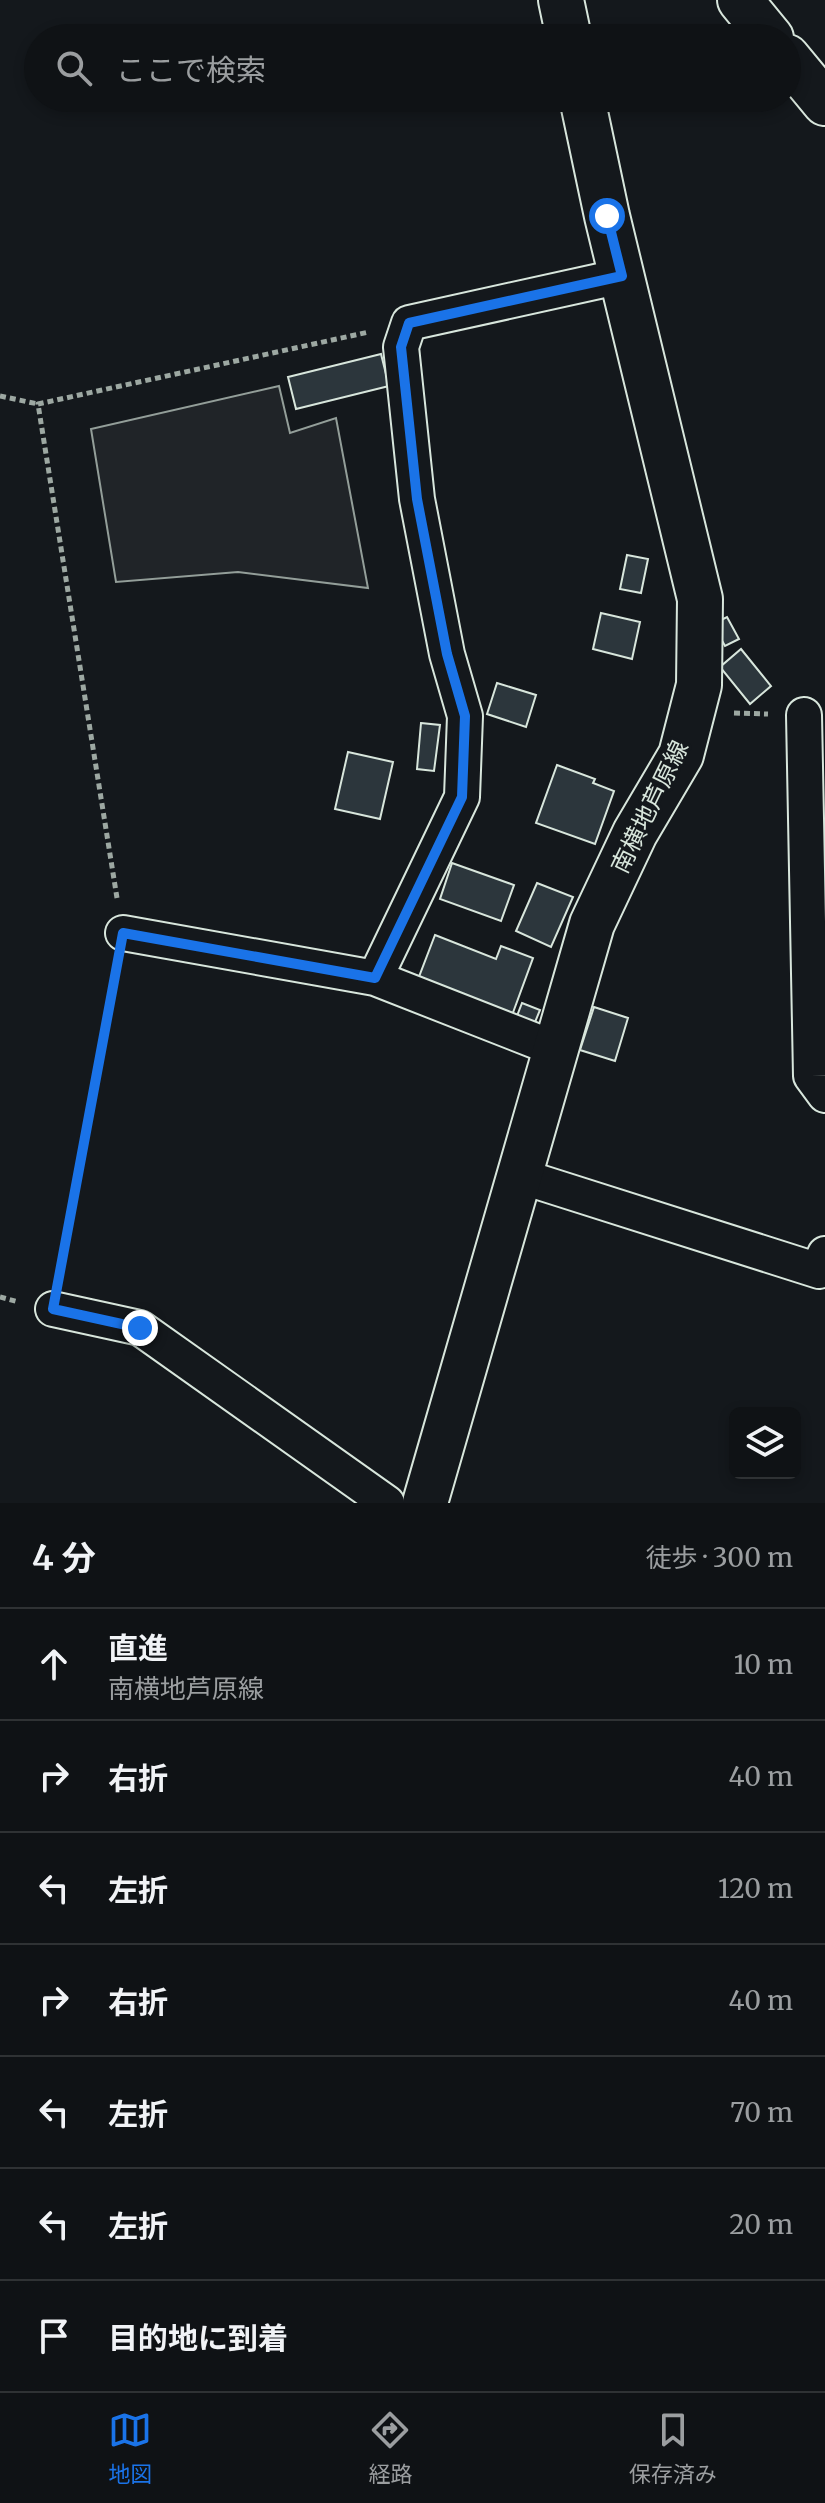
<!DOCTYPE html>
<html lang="ja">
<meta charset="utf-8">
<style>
:root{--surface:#0f1215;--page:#181b1e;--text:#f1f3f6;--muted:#9b9ea0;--line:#2f3234;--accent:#1a73e8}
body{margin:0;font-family:Merriweather,"Noto Sans JP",serif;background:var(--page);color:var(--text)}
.controls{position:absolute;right:24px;bottom:24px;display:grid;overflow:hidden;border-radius:12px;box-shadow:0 4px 12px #0003}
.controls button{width:72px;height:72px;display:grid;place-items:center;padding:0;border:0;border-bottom:2px solid var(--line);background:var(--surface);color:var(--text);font:40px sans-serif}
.stop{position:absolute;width:24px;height:24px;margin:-18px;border:6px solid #1a73e8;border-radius:50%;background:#fff}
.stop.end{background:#1a73e8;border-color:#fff;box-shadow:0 2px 8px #0008}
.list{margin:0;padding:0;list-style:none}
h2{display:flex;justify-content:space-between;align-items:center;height:104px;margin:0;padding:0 32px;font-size:34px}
h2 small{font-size:26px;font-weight:400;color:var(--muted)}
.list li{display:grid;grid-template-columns:52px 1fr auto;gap:24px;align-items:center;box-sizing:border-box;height:112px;padding:0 32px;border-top:2px solid var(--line)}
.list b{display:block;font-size:30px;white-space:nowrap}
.list p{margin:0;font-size:26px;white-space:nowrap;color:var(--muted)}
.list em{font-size:26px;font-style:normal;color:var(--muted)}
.icon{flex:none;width:44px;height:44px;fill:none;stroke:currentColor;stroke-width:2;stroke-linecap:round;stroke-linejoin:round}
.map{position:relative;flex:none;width:825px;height:1503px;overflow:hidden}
.search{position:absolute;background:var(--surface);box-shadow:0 4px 12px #0003;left:24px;right:24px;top:24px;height:88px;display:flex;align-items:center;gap:20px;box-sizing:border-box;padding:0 28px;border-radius:44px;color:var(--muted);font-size:30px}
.sheet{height:888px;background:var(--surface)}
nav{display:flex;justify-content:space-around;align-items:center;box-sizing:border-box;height:112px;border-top:2px solid var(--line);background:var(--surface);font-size:22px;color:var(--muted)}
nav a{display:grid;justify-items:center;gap:4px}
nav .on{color:var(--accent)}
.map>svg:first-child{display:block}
.green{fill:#202428;stroke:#939e99;stroke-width:2}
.building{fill:#2c363c;stroke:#d8e6dc;stroke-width:2}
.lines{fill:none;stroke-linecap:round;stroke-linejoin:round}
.street-casing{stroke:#d8e6dc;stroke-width:38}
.secondary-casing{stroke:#d8e6dc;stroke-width:48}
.path{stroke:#9da8a2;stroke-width:5;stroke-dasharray:6 4;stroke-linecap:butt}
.street{stroke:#14181c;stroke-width:34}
.secondary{stroke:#14181c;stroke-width:44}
.route{stroke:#1a73e8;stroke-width:10}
.labels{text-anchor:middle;stroke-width:6;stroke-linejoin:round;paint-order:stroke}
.street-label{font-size:24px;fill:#d8e6dc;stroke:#14181c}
</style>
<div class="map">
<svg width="825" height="1503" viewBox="0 0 825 1503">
<rect width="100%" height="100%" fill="#14181c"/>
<!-- green -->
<path class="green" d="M 279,386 L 290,433 L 336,418 L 368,588 L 238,572 L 116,582 L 91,429 Z"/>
<!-- building -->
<path class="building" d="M 381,354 L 389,386 L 296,409 L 288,377 Z
M 627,555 L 648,559 L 641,593 L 620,589 Z
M 601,613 L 640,622 L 632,659 L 593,649 Z
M 727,617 L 739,639 L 725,646 L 713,624 Z
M 741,649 L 771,686 L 750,704 L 720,667 Z
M 497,683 L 536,695 L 526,727 L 487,714 Z
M 421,723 L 440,725 L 434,771 L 417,769 Z
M 348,752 L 393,762 L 380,819 L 335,809 Z
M 557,765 L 595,779 L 593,783 L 614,791 L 595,844 L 536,823 Z
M 452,863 L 514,885 L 501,921 L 440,899 Z
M 537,883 L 573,897 L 551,947 L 516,931 Z
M 435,935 L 496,959 L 501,946 L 533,958 L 511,1018 L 417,982 Z
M 522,1003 L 540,1010 L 533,1027 L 515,1021 Z
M 594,1007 L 628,1018 L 615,1061 L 580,1050 Z"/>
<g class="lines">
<!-- street casing -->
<g class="street-casing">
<path id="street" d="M 804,715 L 811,1076 L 825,1095
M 123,933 L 375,978 L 556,1049
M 375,978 L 462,797 L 465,716 L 447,654 L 417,499 L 401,347 L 409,323 L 622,276
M 520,1176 L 819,1271 L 825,1254
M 53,1309 L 140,1328 L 387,1503"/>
</g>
<!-- secondary casing -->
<g class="secondary-casing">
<path id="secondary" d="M 561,0 L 569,38
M 740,0 L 771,38
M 787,57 L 825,103
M 425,1503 L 592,924 L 635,833 L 681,755 L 699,685 L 700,599 L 607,216 L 582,98"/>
</g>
<!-- path -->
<path class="path" d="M 0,396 L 38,404
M 734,713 L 768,714
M 117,898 L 38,404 L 369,332
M 60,1275 L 117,966
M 0,1297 L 19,1302"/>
<!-- street -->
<use href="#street" class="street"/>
<!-- secondary -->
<use href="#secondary" class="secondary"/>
</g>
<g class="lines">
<!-- route -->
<path class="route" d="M 140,1328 L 53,1309 L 123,933 L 375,978 L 462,797 L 465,716 L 447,654 L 417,499 L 401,347 L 409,323 L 622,276 L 607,216"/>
</g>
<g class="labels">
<!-- street labels -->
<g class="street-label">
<text transform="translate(650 807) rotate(-64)" y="8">南横地芦原線</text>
</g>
</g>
</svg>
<div class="controls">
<button><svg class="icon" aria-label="layers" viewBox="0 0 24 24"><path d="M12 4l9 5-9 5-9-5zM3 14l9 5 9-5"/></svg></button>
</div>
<div class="stop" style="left:607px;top:216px"></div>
<div class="stop end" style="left:140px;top:1328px"></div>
<div class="search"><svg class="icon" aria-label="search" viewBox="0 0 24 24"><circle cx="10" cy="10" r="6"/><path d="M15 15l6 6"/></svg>ここで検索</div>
</div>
<section class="sheet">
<h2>4 分<small>徒歩 · 300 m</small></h2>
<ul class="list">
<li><svg class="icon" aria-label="ahead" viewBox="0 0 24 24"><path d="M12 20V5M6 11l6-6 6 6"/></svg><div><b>直進</b><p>南横地芦原線</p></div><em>10 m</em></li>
<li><svg class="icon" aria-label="right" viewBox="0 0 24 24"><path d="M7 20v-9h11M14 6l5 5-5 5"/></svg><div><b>右折</b></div><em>40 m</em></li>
<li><svg class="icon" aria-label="left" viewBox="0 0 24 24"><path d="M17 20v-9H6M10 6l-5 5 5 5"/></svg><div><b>左折</b></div><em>120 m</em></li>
<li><svg class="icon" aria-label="right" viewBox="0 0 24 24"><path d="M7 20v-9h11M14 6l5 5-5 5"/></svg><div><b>右折</b></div><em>40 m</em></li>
<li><svg class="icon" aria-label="left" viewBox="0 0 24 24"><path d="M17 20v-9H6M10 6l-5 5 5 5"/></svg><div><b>左折</b></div><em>70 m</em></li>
<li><svg class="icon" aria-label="left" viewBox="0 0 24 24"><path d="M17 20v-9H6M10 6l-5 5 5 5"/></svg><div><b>左折</b></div><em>20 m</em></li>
<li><svg class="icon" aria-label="arrive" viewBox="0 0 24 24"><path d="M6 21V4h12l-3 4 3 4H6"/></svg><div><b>目的地に到着</b></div></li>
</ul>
</section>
<nav>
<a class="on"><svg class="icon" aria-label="map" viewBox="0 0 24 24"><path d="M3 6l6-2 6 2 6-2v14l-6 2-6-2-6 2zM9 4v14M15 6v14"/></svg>地図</a>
<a><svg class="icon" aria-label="directions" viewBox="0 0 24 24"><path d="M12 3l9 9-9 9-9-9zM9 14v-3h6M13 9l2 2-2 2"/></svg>経路</a>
<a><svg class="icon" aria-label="saved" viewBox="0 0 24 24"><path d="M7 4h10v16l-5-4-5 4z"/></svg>保存済み</a>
</nav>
